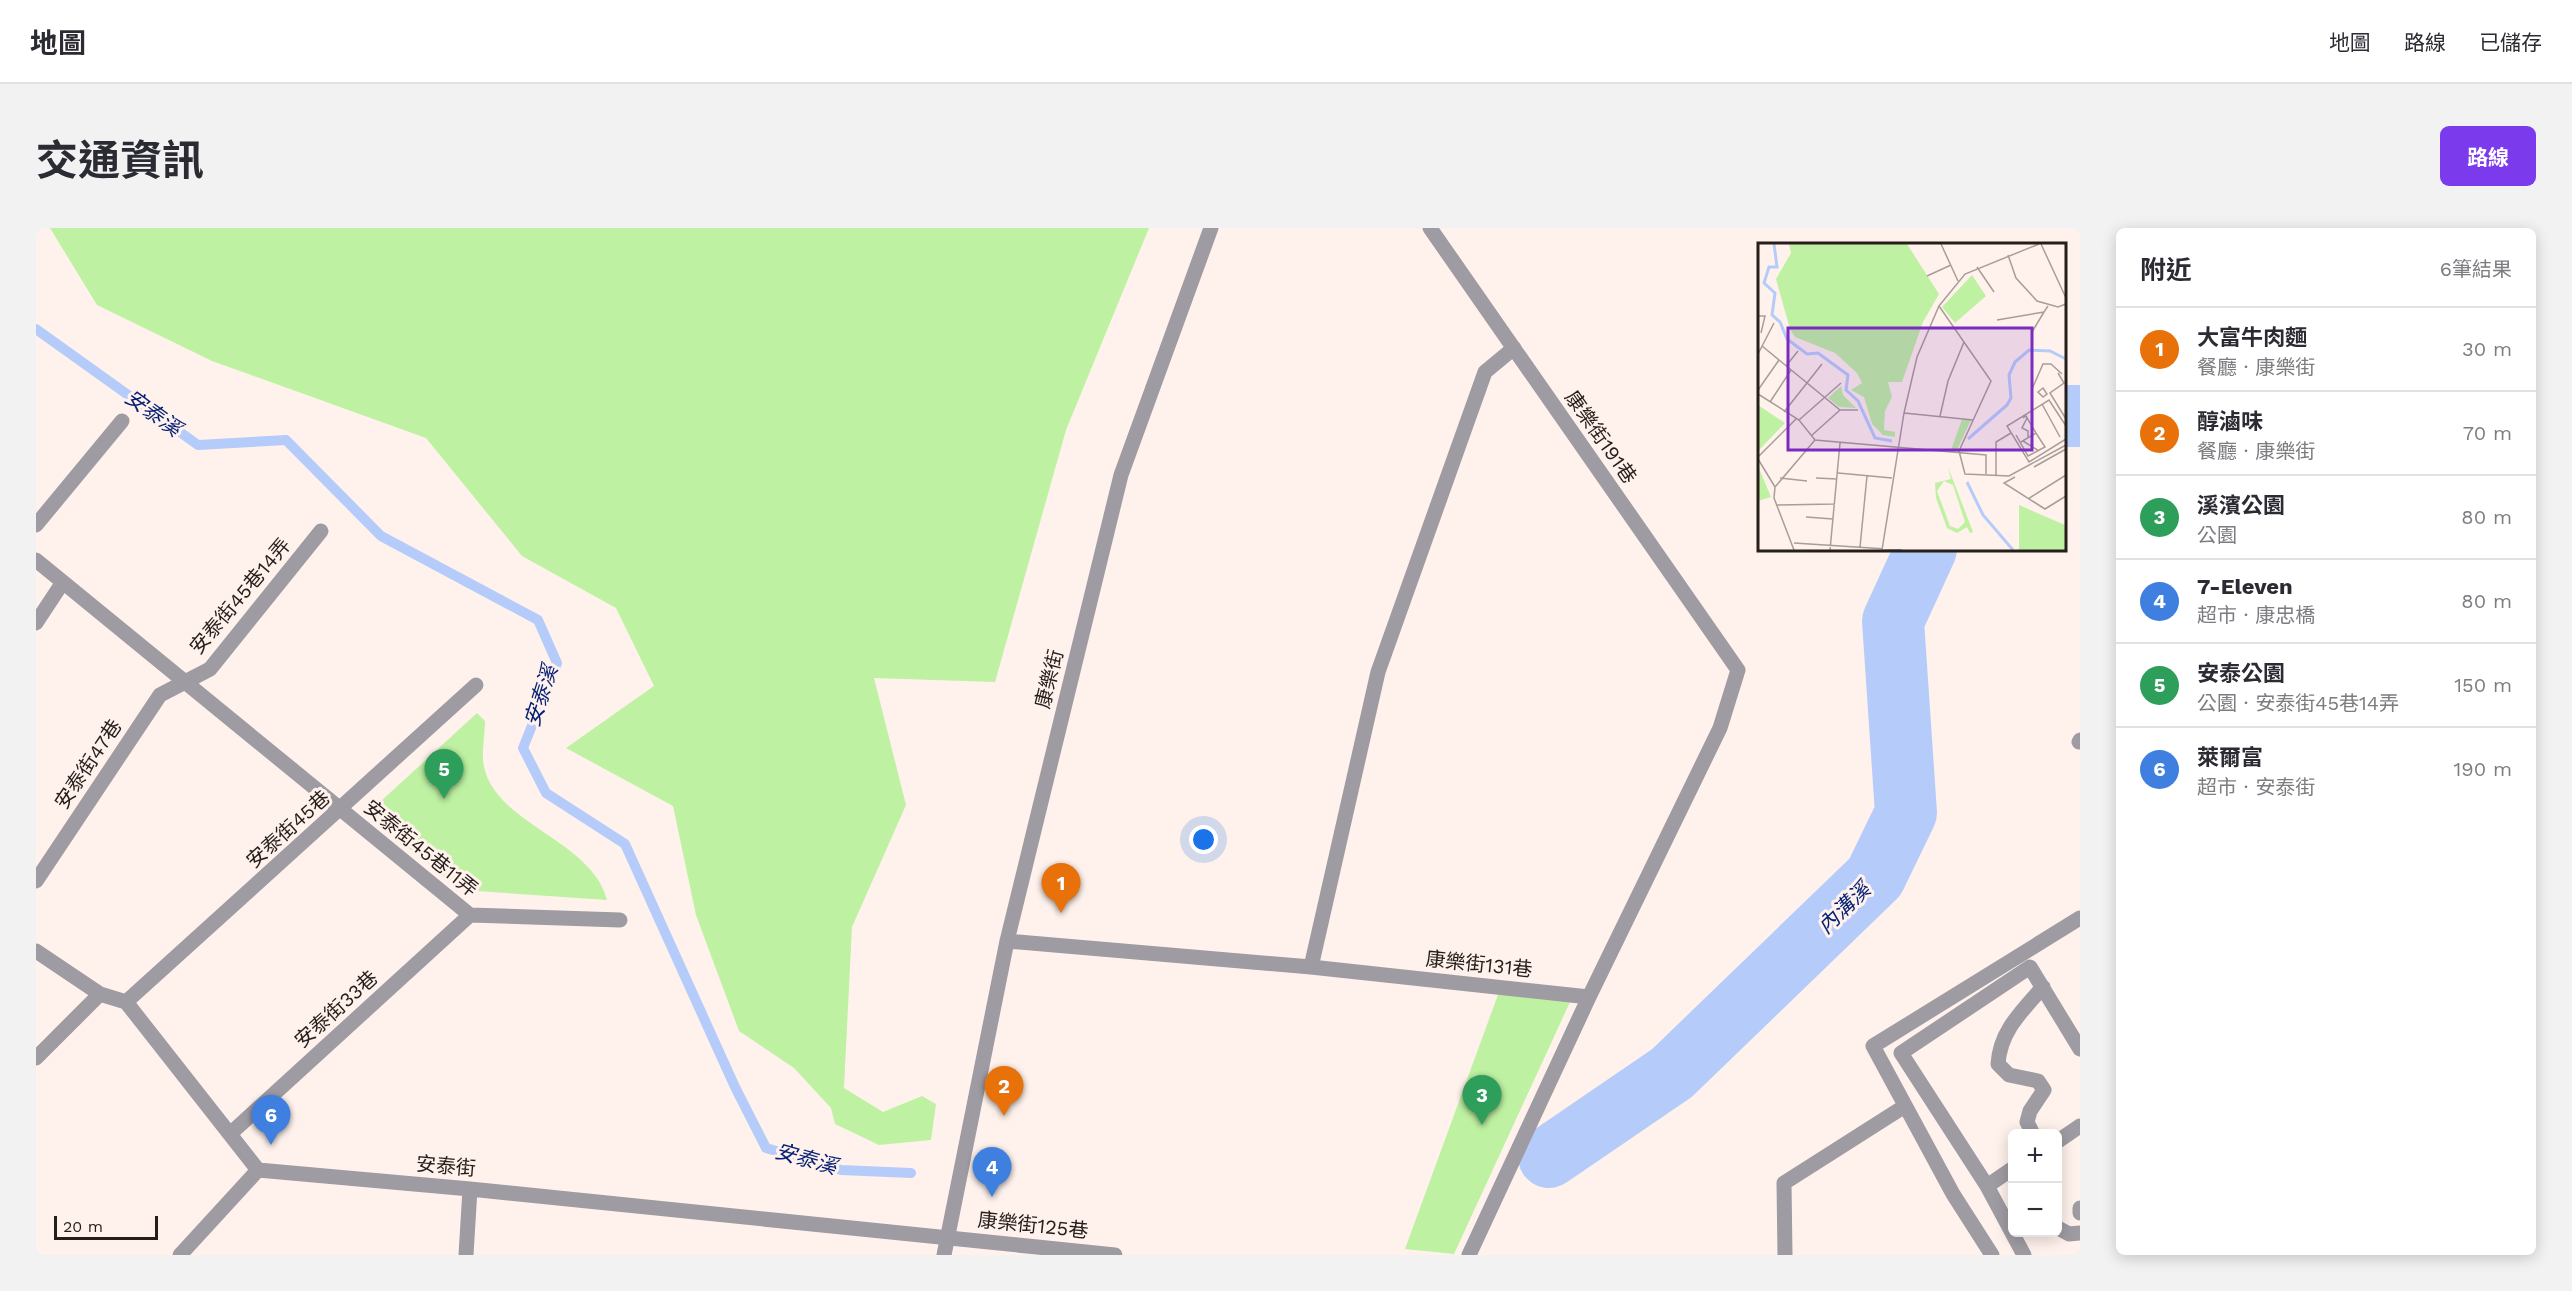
<!DOCTYPE html>
<html lang="zh-TW">
<meta charset="utf-8">
<style>
:root{--surface:#fff;--page:#f2f2f3;--text:#2b2b33;--muted:#7c7c81;--line:#e1e1e2;--accent:#7c3aed}
body{margin:0;font-family:"Work Sans","Noto Sans TC",sans-serif;background:var(--page);color:var(--text)}
.controls{position:absolute;right:18px;bottom:18px;display:grid;overflow:hidden;border-radius:9px;box-shadow:0 3px 15px #0003}
.controls button{width:54px;height:54px;display:grid;place-items:center;padding:0;border:0;border-bottom:2px solid var(--line);background:var(--surface);color:var(--text);font:30px sans-serif}
.scale{position:absolute;left:18px;bottom:15px;width:104px;box-sizing:border-box;padding-left:6px;border:3px solid #251e1b;border-top:0;font-size:16px;line-height:21px;white-space:nowrap;color:#251e1b;-webkit-text-stroke:4px #fff2ec;paint-order:stroke}
.you{position:absolute;left:1168px;top:612px;width:21px;height:21px;margin:-15px;border:4px solid #fff;border-radius:50%;background:#1a73e8;box-shadow:0 0 0 9px #1a73e833}
.badge{display:grid;place-items:center;width:39px;height:39px;border-radius:50%;background:var(--accent);color:#fff;font-size:20px;font-weight:700}
.pin{position:absolute;translate:-50% -50px;filter:drop-shadow(0 2px 3px #0008)}
.pin::after{content:'';position:absolute;top:32px;width:21px;height:18px;background:inherit;clip-path:polygon(0 0,100% 0,50% 100%)}
.list{margin:0;padding:0;list-style:none}
h2{display:flex;justify-content:space-between;align-items:center;height:78px;margin:0;padding:0 24px;font-size:26px}
h2 small{font-size:20px;font-weight:400;color:var(--muted)}
.list li{display:grid;grid-template-columns:39px 1fr auto;gap:18px;align-items:center;box-sizing:border-box;height:84px;padding:0 24px;border-top:2px solid var(--line)}
.list b{display:block;font-size:22px;white-space:nowrap}
.list p{margin:0;font-size:20px;white-space:nowrap;color:var(--muted)}
.list em{font-size:20px;font-style:normal;color:var(--muted)}
.map{position:relative;flex:none;width:2044px;height:1027px;overflow:hidden;border-radius:9px}
header{display:flex;align-items:center;gap:36px;box-sizing:border-box;height:84px;padding:0 30px;background:var(--surface);border-bottom:2px solid var(--line)}
header strong{font-size:28px}
nav{display:flex;gap:33px;margin-inline-start:auto;font-size:21px}
.intro{display:flex;align-items:center;justify-content:space-between;box-sizing:border-box;height:144px;padding:0 36px}
h1{margin:0;font-size:42px}
.button{padding:15px 27px;border-radius:9px;background:var(--accent);color:#fff;font-size:21px;font-weight:700}
main{display:flex;gap:36px;padding:0 36px}
aside{flex:1;background:var(--surface);border-radius:9px;box-shadow:0 3px 15px #0003}
.map>svg:first-child{display:block}
.green{fill:#bef1a2}
.lines{fill:none;stroke-linecap:round;stroke-linejoin:round}
.stream{stroke:#b5ccfb;stroke-width:10}
.river{stroke:#b5ccfb;stroke-width:62}
.minor{stroke:#9e9ba3;stroke-width:15}
.labels{text-anchor:middle;stroke-width:6;stroke-linejoin:round;paint-order:stroke}
.street-label{font-size:20px;fill:#251e1b;stroke:#fff2ec}
.water-label{font-size:21px;font-style:italic;fill:#051f75;stroke:#fff2ec}
.inset-river{fill:none;stroke:#b5ccfb;stroke-width:3}
.inset-road{fill:none;stroke:#a89d98;stroke-width:1.5}
.view{fill:#7b2cbf;fill-opacity:0.15;stroke:#7b2cbf;stroke-width:3}
.inset-edge{fill:none;stroke:#251e1b;stroke-width:3}
</style>
<header>
<strong>地圖</strong>
<nav><a>地圖</a><a>路線</a><a>已儲存</a></nav>
</header>
<div class="intro"><h1>交通資訊</h1><a class="button">路線</a></div>
<main>
<div class="map">
<svg width="2044" height="1027" viewBox="0 0 2044 1027">
<rect width="100%" height="100%" fill="#fff2ec"/>
<!-- green -->
<path class="green" d="M 14,0 L 1113,0 L 1030,202 L 959,454 L 838,450 L 870,577 L 816,699 L 808,860 L 847,884 L 886,868 L 900,876 L 895,912 L 843,917 L 799,896 L 795,880 L 758,840 L 703,803 L 660,687 L 637,578 L 530,520 L 618,458 L 580,380 L 486,328 L 390,210 L 176,133 L 61,77 Z
M 441,485 L 449,493 C 449,507 445,526 448,539 C 461,597 556,612 571,672 L 425,662 L 331,586 Z
M 1463,764 L 1534,774 L 1418,1026 L 1369,1021 Z"/>
<g class="lines">
<!-- stream -->
<path class="stream" d="M 0,101 L 162,217 L 250,212 L 345,308 L 502,392 L 521,435 L 487,520 L 510,565 L 589,616 L 699,859 L 730,920 L 805,942 L 875,945"/>
<!-- river -->
<path class="river" d="M 2028,188 L 2044,188
M 1513,929 L 1636,845 L 1839,649 L 1870,585 L 1857,393 L 1890,321"/>
<!-- minor -->
<path class="minor" d="M 1394,0 L 1702,442 L 1684,500 L 1553,769 L 1433,1027
M 0,297 L 86,193
M 0,332 L 434,687 L 584,692
M 0,395 L 27,354
M 2043,514 L 2044,512
M 0,653 L 124,467 L 174,441 L 285,303
M 971,713 L 1275,739 L 1553,769
M 0,723 L 64,766 L 90,774 L 222,942 L 434,961 L 1079,1027
M 1275,739 L 1342,444 L 1449,144 L 1478,120
M 90,774 L 440,457
M 0,830 L 64,766
M 194,906 L 434,687
M 1997,906 L 1991,894 L 1994,883 L 2008,862 L 2002,853 L 1973,847 L 1962,836 C 1964,803 1986,783 2007,759
M 2022,913 L 2044,898
M 1951,958 L 1976,941
M 2044,980 L 2044,985
M 2022,1000 L 2033,1006 L 2044,1005
M 144,1027 L 222,942
M 430,1027 L 434,961
M 908,1027 L 971,713 L 1085,247 L 1175,0
M 1749,1027 L 1748,955 L 1869,878
M 1956,1027 L 1917,966 L 1837,818 L 2044,690
M 1988,1027 L 1951,958 L 1865,825 L 1994,739 L 2044,821"/>
</g>
<g class="labels">
<!-- street labels -->
<g class="street-label">
<text transform="translate(1565 209) rotate(55)" y="7">康樂街191巷</text>
<text transform="translate(204 368) rotate(-50)" y="7">安泰街45巷14弄</text>
<text transform="translate(1013 451) rotate(-76)" y="7">康樂街</text>
<text transform="translate(52 536) rotate(-56)" y="7">安泰街47巷</text>
<text transform="translate(252 601) rotate(-42)" y="7">安泰街45巷</text>
<text transform="translate(385 620) rotate(39)" y="7">安泰街45巷11弄</text>
<text transform="translate(1443 736) rotate(6)" y="7">康樂街131巷</text>
<text transform="translate(300 781) rotate(-42)" y="7">安泰街33巷</text>
<text transform="translate(410 938) rotate(5)" y="7">安泰街</text>
<text transform="translate(997 997) rotate(6)" y="7">康樂街125巷</text>
</g>
<!-- water labels -->
<g class="water-label">
<text transform="translate(117 185) rotate(36)" y="7">安泰溪</text>
<text transform="translate(505 468) rotate(-72)" y="7">安泰溪</text>
<text transform="translate(1808 680) rotate(-44)" y="7">內溝溪</text>
<text transform="translate(770 931) rotate(16)" y="7">安泰溪</text>
</g>
</g>
<!-- overview -->
<g transform="translate(1722 15)">
<rect width="308" height="308" fill="#fff2ec"/>
<path d="M 31,1 L 149,1 L 181,51 L 165,79 L 144,139 L 130,139 L 134,154 L 127,168 L 126,187 L 137,189 L 137,194 L 125,192 L 114,181 L 106,154 L 93,147 L 104,140 L 99,130 L 77,110 L 37,94 L 32,86 L 18,36 L 33,10 ZM 214,32 L 228,53 L 197,80 L 184,64 ZM 83,143 L 85,152 L 98,165 L 81,164 L 70,155 ZM 0,162 L 27,180 L 0,208 ZM 204,176 L 213,177 L 199,207 L 193,207 ZM 0,223 L 13,254 L 0,258 ZM 190,224 L 215,289 L 212,290 L 209,284 L 199,290 L 189,285 L 178,255 L 177,240 L 193,236 ZM 186,238 L 195,242 L 207,279 L 200,286 L 192,283 L 179,248 ZM 261,262 L 307,282 L 307,307 L 261,307 Z" fill="#bef1a2" fill-rule="evenodd"/>
<path class="inset-river" d="M 16,1 L 19,24 L 11,24 L 6,40 L 17,50 L 14,72 L 22,79 L 29,96 L 49,111 L 60,110 L 90,132 L 88,147 L 100,158 L 117,195 L 134,198M 210,196 L 249,162 L 253,155 L 251,132 L 257,119 L 271,107 L 292,108 L 308,116M 209,239 L 225,272 L 255,307"/>
<path class="inset-road" d="M 183,1 L 200,38M 283,1 L 308,55M 250,12 L 258,35 L 279,58 L 300,64 L 308,61M 219,24 L 236,49M 169,33 L 193,22M 181,63 L 233,138 L 201,208 L 207,231 L 251,233 L 308,202M 0,73 L 7,73 L 3,90M 239,77 L 286,69 L 290,63M 274,89 L 286,69M 4,103 L 82,167 L 100,167M 0,111 L 16,80M 28,123 L 40,108M 300,130 L 306,140 L 292,150 L 308,176M 285,145 L 289,151 L 285,154 L 280,149 ZM 274,146 L 285,121 L 293,121 L 304,131M 0,147 L 21,117M 0,151 L 41,177 L 57,197 L 228,212 L 228,231M 12,159 L 33,127M 284,161 L 302,194M 26,169 L 64,121M 146,170 L 215,177M 182,173 L 190,138 L 206,99M 265,175 L 268,173 L 278,190M 269,175 L 264,185 L 270,188 L 270,195M 41,177 L 83,140M 308,183 L 291,157 L 249,183 L 271,219 L 308,196M 258,192 L 270,213 L 287,204 L 278,190 L 263,199M 53,193 L 82,167M 265,198 L 281,208M 0,214 L 38,176M 0,216 L 17,244M 276,224 L 308,206M 80,230 L 134,235M 238,232 L 238,199 L 253,190M 257,234 L 246,240 L 287,266 L 308,253M 22,235 L 49,238M 58,235 L 79,236M 270,256 L 308,232M 19,262 L 77,261M 48,274 L 75,276M 36,300 L 144,307M 102,304 L 109,233M 36,307 L 16,255 L 17,244 L 57,197M 72,307 L 82,200M 124,307 L 146,170 L 159,114 L 181,63 L 207,31 L 281,1"/>
<path class="view" d="M 30,85 L 274,85 L 274,207 L 30,207 Z"/>
<rect width="308" height="308" class="inset-edge"/>
</g>
</svg>
<div class="controls">
<button>+</button>
<button>−</button>
</div>
<div class="scale">20 m</div>
<div class="you"></div>
<div class="pin badge" style="left:1025px;top:685px;background:#e8710a">1</div>
<div class="pin badge" style="left:968px;top:888px;background:#e8710a">2</div>
<div class="pin badge" style="left:1446px;top:897px;background:#2e9e5b">3</div>
<div class="pin badge" style="left:956px;top:969px;background:#3f7fe0">4</div>
<div class="pin badge" style="left:408px;top:571px;background:#2e9e5b">5</div>
<div class="pin badge" style="left:235px;top:917px;background:#3f7fe0">6</div>
</div>
<aside>
<h2>附近<small>6筆結果</small></h2>
<ul class="list">
<li><span class="badge" style="background:#e8710a">1</span><div><b>大富牛肉麵</b><p>餐廳 · 康樂街</p></div><em>30 m</em></li>
<li><span class="badge" style="background:#e8710a">2</span><div><b>醇滷味</b><p>餐廳 · 康樂街</p></div><em>70 m</em></li>
<li><span class="badge" style="background:#2e9e5b">3</span><div><b>溪濱公園</b><p>公園</p></div><em>80 m</em></li>
<li><span class="badge" style="background:#3f7fe0">4</span><div><b>7-Eleven</b><p>超市 · 康忠橋</p></div><em>80 m</em></li>
<li><span class="badge" style="background:#2e9e5b">5</span><div><b>安泰公園</b><p>公園 · 安泰街45巷14弄</p></div><em>150 m</em></li>
<li><span class="badge" style="background:#3f7fe0">6</span><div><b>萊爾富</b><p>超市 · 安泰街</p></div><em>190 m</em></li>
</ul>
</aside>
</main>
